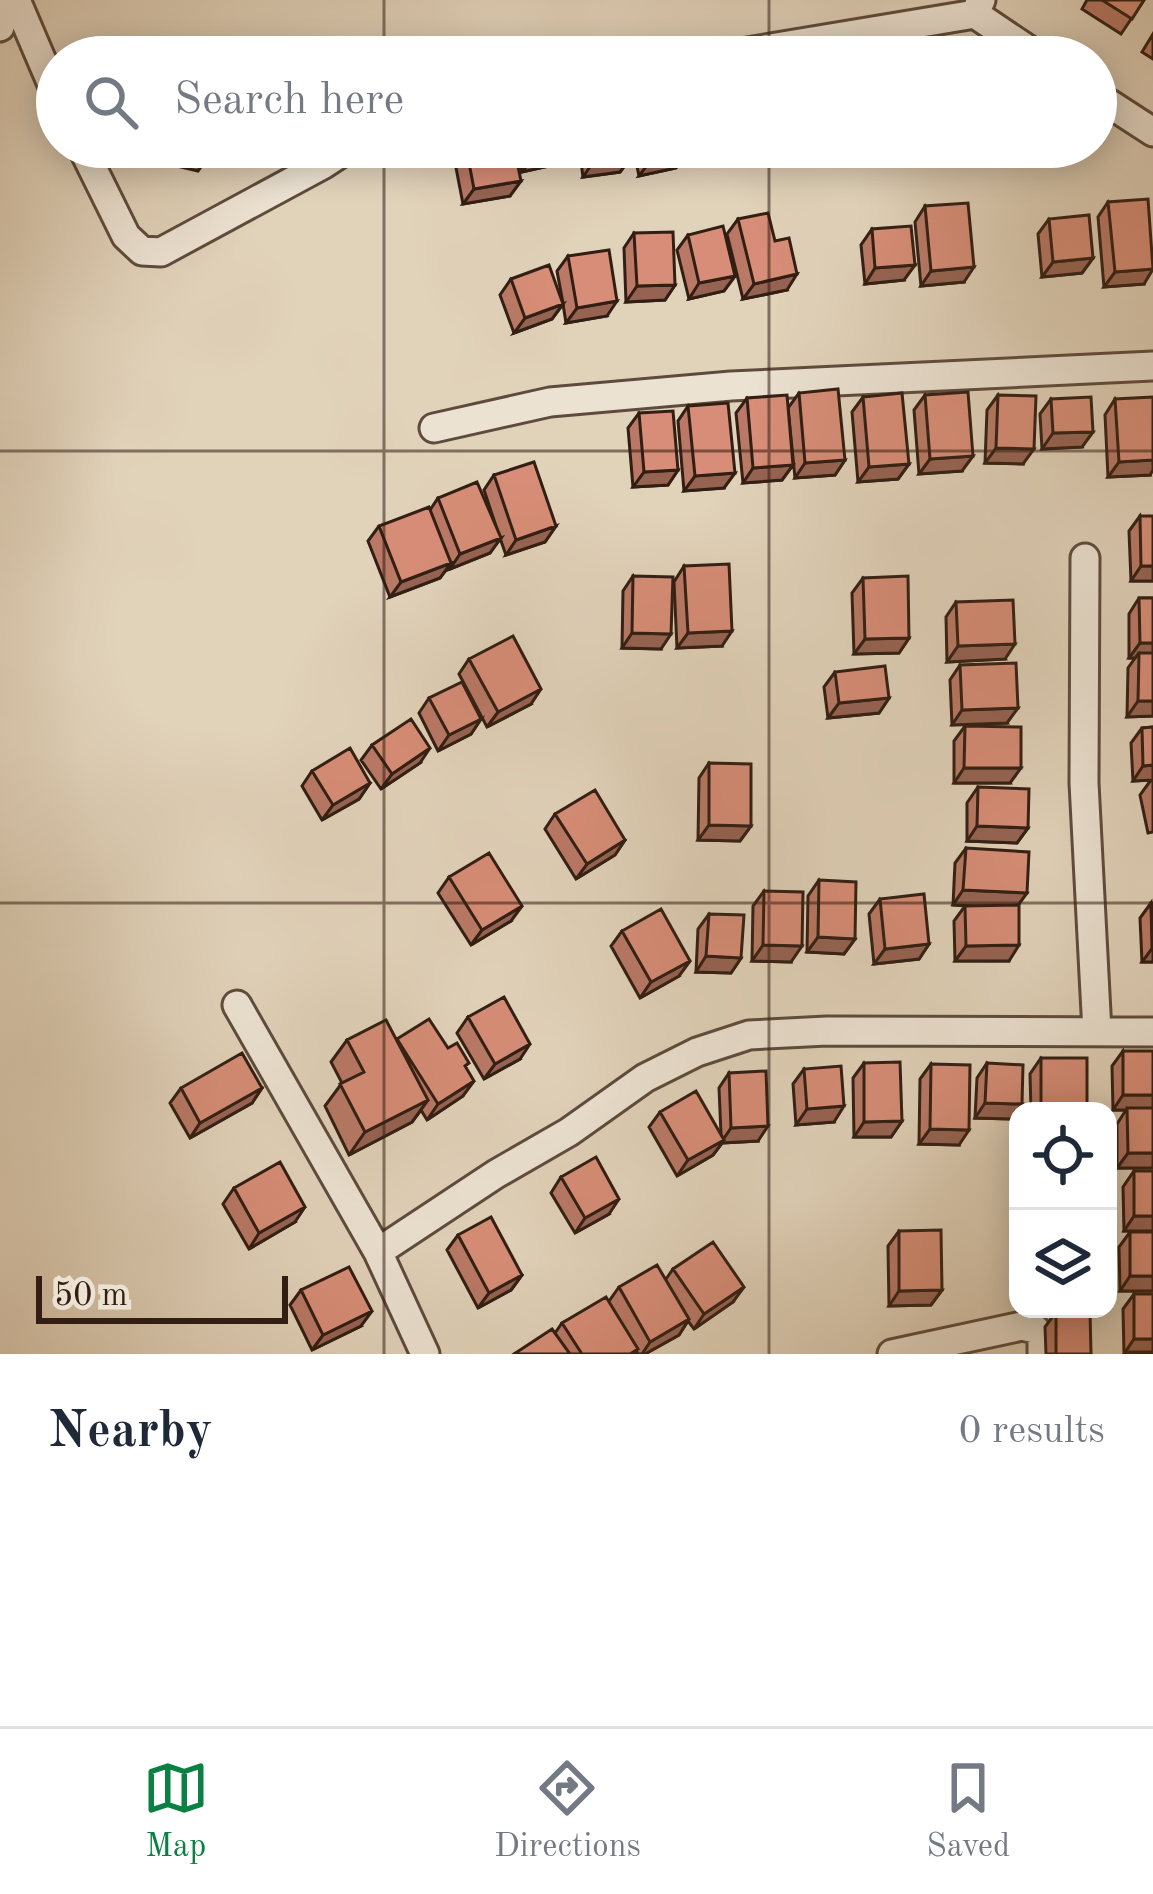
<!DOCTYPE html>
<style>
:root{--surface:#fff;--page:#f2f2f3;--text:#1f2937;--muted:#747a83;--line:#e0e1e3;--accent:#0b8043}
body{margin:0;font-family:"Old Standard TT",serif;background:var(--page);color:var(--text)}
.controls{position:absolute;right:36px;bottom:36px;display:grid;overflow:hidden;border-radius:24px;box-shadow:0 6px 30px #0003}
.controls button{width:108px;height:108px;display:grid;place-items:center;padding:0;border:0;border-bottom:3px solid var(--line);background:var(--surface);color:var(--text);font:60px sans-serif}
.scale{position:absolute;left:36px;bottom:30px;width:252px;box-sizing:border-box;padding-left:12px;border:6px solid #321e13;border-top:0;font-size:33px;line-height:42px;white-space:nowrap;color:#321e13;-webkit-text-stroke:9px #ece2d2;paint-order:stroke}
.list{margin:0;padding:0;list-style:none}
h2{display:flex;justify-content:space-between;align-items:center;height:156px;margin:0;padding:0 48px;font-size:51px}
h2 small{font-size:39px;font-weight:400;color:var(--muted)}
.icon{flex:none;width:66px;height:66px;fill:none;stroke:currentColor;stroke-width:2;stroke-linecap:round;stroke-linejoin:round}
.map{position:relative;flex:none;width:1153px;height:1354px;overflow:hidden}
.search{position:absolute;background:var(--surface);box-shadow:0 6px 30px #0003;left:36px;right:36px;top:36px;height:132px;display:flex;align-items:center;gap:30px;box-sizing:border-box;padding:0 42px;border-radius:66px;color:var(--muted);font-size:45px}
.sheet{height:372px;background:var(--surface)}
nav{display:flex;justify-content:space-around;align-items:center;box-sizing:border-box;height:168px;border-top:3px solid var(--line);background:var(--surface);font-size:33px;color:var(--muted)}
nav a{display:grid;justify-items:center;gap:6px}
nav .on{color:var(--accent)}
.map>svg:first-child{display:block}
.lines{fill:none;stroke-linecap:round;stroke-linejoin:round}
.street-casing{stroke:#5e4b3d;stroke-width:33}
.street{stroke:#ece2d2;stroke-width:27}
.wall{fill:#b97966;stroke:#321e13;stroke-width:3}
.shaded-wall{fill:#966353;stroke:#321e13;stroke-width:3}
.building{fill:#d78d77;stroke:#321e13;stroke-width:3}
.grid{fill:none;stroke:#321e13;stroke-width:3;stroke-opacity:0.55}
</style>
<div class="map">
<svg width="1153" height="1354" viewBox="0 0 1153 1354">
<rect width="100%" height="100%" fill="#e1d2ba"/>
<filter id="stains"><feTurbulence type="fractalNoise" baseFrequency=".00167" numOctaves="4"/><feColorMatrix values="0 0 0 0 .2 0 0 0 0 .09 0 0 0 0 .02 0 0 0 .5 -.17"/></filter>
<radialGradient id="worn" r=".72"><stop offset=".6" stop-color="#630" stop-opacity="0"/><stop offset="1" stop-color="#630" stop-opacity=".3"/></radialGradient>
<g class="lines">
<!-- street casing -->
<g class="street-casing">
<path id="street" d="M 16,0 L 57,96
M 981,0 L 975,14 L 1039,57
M 0,27 L 5,0
M 717,57 L 975,14
M 1096,95 L 1153,132
M 82,147 L 126,236 L 142,251 L 161,252 L 324,164 L 350,147
M 434,428 L 550,402 L 731,386 L 1153,366
M 1085,558 L 1084,783 L 1097,1032
M 237,1005 L 378,1252
M 425,1354 L 378,1252 L 496,1174 L 569,1132 L 645,1078 L 697,1052 L 749,1035 L 827,1031 L 1153,1032
M 892,1354 L 1022,1326 L 1035,1329 L 1042,1338 L 1042,1354"/>
</g>
<!-- street -->
<use href="#street" class="street"/>
</g>
<!-- wall -->
<path class="wall" d="M 1087,0 L 1144,0 L 1121,34 L 1082,9 Z
M 1153,34 L 1153,59 L 1142,52 Z
M 926,38 L 979,57 L 914,57 Z
M 452,147 L 514,147 L 510,196 L 463,204 Z
M 516,147 L 574,147 L 574,148 L 563,163 L 522,172 Z
M 579,147 L 630,147 L 631,157 L 620,172 L 583,177 Z
M 633,147 L 686,147 L 687,153 L 676,168 L 639,176 Z
M 702,147 L 743,147 L 739,153 L 704,159 Z
M 757,147 L 807,147 L 803,152 L 760,161 Z
M 1108,202 L 1144,284 L 1104,287 L 1098,217 Z
M 925,206 L 964,282 L 921,286 L 915,222 Z
M 738,219 L 787,290 L 743,299 L 727,234 Z
M 1049,219 L 1093,258 L 1082,273 L 1042,277 L 1038,234 Z
M 872,229 L 904,280 L 865,284 L 861,245 Z
M 634,233 L 675,285 L 665,300 L 626,302 L 624,248 Z
M 688,235 L 735,276 L 724,291 L 689,299 L 677,250 Z
M 568,256 L 607,316 L 566,323 L 563,304 L 552,319 L 514,333 L 500,295 L 511,279 L 563,303 L 557,271 Z
M 799,393 L 845,460 L 835,475 L 795,478 L 788,408 Z
M 925,395 L 962,471 L 919,474 L 914,410 Z
M 998,395 L 1023,464 L 985,463 L 987,410 Z
M 863,397 L 909,464 L 898,479 L 858,482 L 852,412 Z
M 747,398 L 793,465 L 782,480 L 743,483 L 736,413 Z
M 1051,399 L 1082,447 L 1042,449 L 1040,414 Z
M 1115,399 L 1150,475 L 1108,477 L 1105,415 Z
M 688,406 L 724,488 L 684,491 L 678,421 Z
M 639,413 L 678,470 L 668,485 L 633,487 L 628,428 Z
M 494,475 L 556,526 L 545,542 L 506,555 L 500,538 L 490,553 L 450,569 L 449,566 L 440,578 L 390,597 L 368,541 L 379,526 L 430,510 L 438,498 L 496,526 L 484,490 Z
M 1140,516 L 1153,581 L 1131,581 L 1129,531 Z
M 684,566 L 722,646 L 677,648 L 674,582 Z
M 633,576 L 661,649 L 622,648 L 623,591 Z
M 863,578 L 909,638 L 899,653 L 854,654 L 852,593 Z
M 1139,598 L 1153,598 L 1153,716 L 1127,717 L 1128,668 L 1135,658 L 1129,658 L 1129,614 Z
M 956,602 L 1005,659 L 947,662 L 946,617 Z
M 469,659 L 531,704 L 487,727 L 459,674 Z
M 960,665 L 1007,723 L 952,725 L 950,680 Z
M 835,672 L 889,698 L 879,713 L 828,718 L 824,687 Z
M 429,698 L 481,719 L 471,734 L 438,751 L 419,713 Z
M 965,726 L 1010,783 L 954,783 L 954,741 Z
M 1153,727 L 1153,832 L 1148,833 L 1140,795 L 1151,780 L 1133,781 L 1131,743 L 1142,728 Z
M 372,745 L 420,763 L 381,789 L 361,760 Z
M 709,763 L 751,826 L 740,841 L 698,840 L 699,778 Z
M 312,771 L 370,783 L 359,799 L 322,820 L 302,786 Z
M 978,787 L 1028,828 L 1017,843 L 967,841 L 967,803 Z
M 555,814 L 625,840 L 615,855 L 576,879 L 545,829 Z
M 966,848 L 1018,905 L 1009,961 L 955,961 L 954,921 L 965,906 L 953,905 L 955,863 Z
M 449,877 L 511,921 L 471,945 L 438,893 Z
M 819,880 L 855,939 L 844,954 L 807,952 L 808,896 Z
M 764,891 L 791,962 L 752,961 L 753,906 Z
M 880,899 L 929,944 L 919,959 L 874,964 L 869,914 Z
M 1151,903 L 1153,962 L 1142,962 L 1140,918 Z
M 709,914 L 741,958 L 731,973 L 696,972 L 698,929 Z
M 622,931 L 679,976 L 640,998 L 611,946 Z
M 468,1017 L 520,1059 L 484,1079 L 457,1033 Z
M 347,1040 L 396,1040 L 448,1048 L 466,1068 L 463,1096 L 427,1120 L 421,1110 L 412,1122 L 349,1155 L 325,1106 L 342,1083 L 331,1062 Z
M 1123,1051 L 1153,1168 L 1117,1168 L 1117,1124 L 1126,1110 L 1113,1110 L 1112,1066 Z
M 1041,1058 L 1087,1111 L 1031,1111 L 1030,1074 Z
M 864,1063 L 902,1121 L 891,1137 L 854,1137 L 853,1078 Z
M 987,1063 L 1022,1104 L 1011,1119 L 975,1118 L 977,1078 Z
M 931,1064 L 959,1145 L 919,1144 L 920,1079 Z
M 804,1069 L 834,1122 L 796,1125 L 793,1084 Z
M 729,1073 L 758,1141 L 722,1143 L 713,1155 L 677,1176 L 649,1127 L 660,1112 L 721,1134 L 719,1088 Z
M 181,1088 L 262,1088 L 252,1103 L 190,1138 L 170,1103 Z
M 1134,1171 L 1153,1231 L 1124,1231 L 1123,1187 Z
M 561,1177 L 609,1214 L 575,1233 L 551,1193 Z
M 234,1188 L 295,1222 L 249,1249 L 223,1204 Z
M 899,1231 L 942,1290 L 931,1305 L 889,1306 L 888,1246 Z
M 1130,1232 L 1153,1291 L 1120,1291 L 1119,1247 Z
M 458,1235 L 522,1275 L 511,1290 L 478,1308 L 447,1250 Z
M 673,1269 L 733,1302 L 694,1329 L 688,1321 L 679,1335 L 645,1354 L 638,1354 L 637,1352 L 635,1354 L 514,1354 L 555,1333 L 562,1323 L 609,1301 L 619,1287 L 666,1279 Z
M 301,1290 L 361,1326 L 312,1350 L 290,1305 Z
M 1134,1294 L 1153,1354 L 1124,1354 L 1123,1309 Z
M 1056,1312 L 1091,1354 L 1046,1354 L 1045,1327 Z"/>
<!-- shaded-wall -->
<path class="shaded-wall" d="M 96,147 L 206,147 L 214,149 L 198,171 Z
M 712,147 L 743,147 L 739,153 L 704,159 Z
M 770,147 L 807,147 L 803,152 L 760,161 Z
M 574,148 L 563,163 L 522,172 L 533,157 Z
M 687,153 L 676,168 L 639,176 L 650,161 Z
M 631,157 L 620,172 L 583,177 L 594,161 Z
M 521,181 L 510,196 L 463,204 L 474,189 Z
M 1093,258 L 1082,273 L 1042,277 L 1053,262 Z
M 915,265 L 904,280 L 865,284 L 875,268 Z
M 974,267 L 964,282 L 921,286 L 931,271 Z
M 1153,269 L 1144,284 L 1104,287 L 1115,272 Z
M 797,274 L 787,290 L 743,299 L 754,284 Z
M 735,276 L 724,291 L 689,299 L 699,283 Z
M 675,285 L 665,300 L 626,302 L 637,286 Z
M 617,301 L 607,316 L 566,323 L 577,308 Z
M 563,304 L 552,319 L 514,333 L 525,318 Z
M 1093,432 L 1082,447 L 1042,449 L 1053,433 Z
M 996,448 L 1034,449 L 1023,464 L 985,463 Z
M 973,456 L 962,471 L 919,474 L 930,459 Z
M 845,460 L 835,475 L 795,478 L 805,463 Z
M 1153,460 L 1153,470 L 1150,475 L 1108,477 L 1119,462 Z
M 909,464 L 898,479 L 858,482 L 869,467 Z
M 793,465 L 782,480 L 743,483 L 753,468 Z
M 678,470 L 668,485 L 633,487 L 644,472 Z
M 735,473 L 724,488 L 684,491 L 695,476 Z
M 556,526 L 545,542 L 506,555 L 516,540 Z
M 501,538 L 490,553 L 450,569 L 460,554 Z
M 451,563 L 440,578 L 390,597 L 401,582 Z
M 1141,566 L 1153,566 L 1153,581 L 1131,581 Z
M 732,631 L 722,646 L 677,648 L 688,633 Z
M 632,633 L 671,634 L 661,649 L 622,648 Z
M 909,638 L 899,653 L 854,654 L 865,639 Z
M 1140,643 L 1153,643 L 1153,658 L 1139,653 L 1135,658 L 1129,658 Z
M 1015,644 L 1005,659 L 947,662 L 958,646 Z
M 541,689 L 531,704 L 487,727 L 498,712 Z
M 889,698 L 879,713 L 828,718 L 839,703 Z
M 1138,701 L 1153,701 L 1153,716 L 1127,717 Z
M 1018,708 L 1007,723 L 952,725 L 962,710 Z
M 481,719 L 471,734 L 438,751 L 449,735 Z
M 430,748 L 420,763 L 381,789 L 392,774 Z
M 1153,765 L 1153,780 L 1133,781 L 1143,766 Z
M 964,768 L 1021,768 L 1010,783 L 954,783 Z
M 370,783 L 359,799 L 322,820 L 333,805 Z
M 709,825 L 751,826 L 740,841 L 698,840 Z
M 977,826 L 1028,828 L 1017,843 L 967,841 Z
M 625,840 L 615,855 L 576,879 L 587,864 Z
M 963,890 L 1027,893 L 1016,908 L 953,905 Z
M 522,906 L 511,921 L 471,945 L 482,930 Z
M 818,937 L 855,939 L 844,954 L 807,952 Z
M 929,944 L 919,959 L 874,964 L 885,949 Z
M 763,945 L 802,946 L 791,962 L 752,961 Z
M 1019,945 L 1009,961 L 955,961 L 966,946 Z
M 1153,947 L 1153,962 L 1142,962 Z
M 706,956 L 741,958 L 731,973 L 696,972 Z
M 690,961 L 679,976 L 640,998 L 651,982 Z
M 530,1044 L 520,1059 L 484,1079 L 495,1064 Z
M 474,1081 L 463,1096 L 427,1120 L 438,1104 Z
M 262,1088 L 252,1103 L 190,1138 L 200,1123 Z
M 1123,1095 L 1153,1095 L 1153,1110 L 1113,1110 Z
M 428,1100 L 412,1122 L 349,1155 L 365,1132 Z
M 985,1103 L 1022,1104 L 1011,1119 L 975,1118 Z
M 844,1106 L 834,1122 L 796,1125 L 807,1109 Z
M 902,1121 L 891,1137 L 854,1137 L 864,1122 Z
M 768,1126 L 758,1141 L 722,1143 L 713,1155 L 677,1176 L 688,1160 L 722,1141 L 731,1128 Z
M 930,1129 L 969,1130 L 959,1145 L 919,1144 Z
M 1128,1153 L 1153,1153 L 1153,1168 L 1117,1168 Z
M 619,1199 L 609,1214 L 575,1233 L 585,1218 Z
M 305,1207 L 295,1222 L 249,1249 L 259,1233 Z
M 1134,1216 L 1153,1216 L 1153,1231 L 1124,1231 Z
M 522,1275 L 511,1290 L 478,1308 L 489,1293 Z
M 1130,1276 L 1153,1276 L 1153,1291 L 1120,1291 Z
M 744,1287 L 733,1302 L 694,1329 L 704,1314 Z
M 942,1290 L 931,1305 L 889,1306 L 899,1291 Z
M 372,1311 L 361,1326 L 312,1350 L 323,1335 Z
M 689,1319 L 679,1335 L 645,1354 L 642,1354 L 650,1342 Z
M 1134,1339 L 1153,1339 L 1153,1354 L 1124,1354 Z"/>
<!-- building -->
<path class="building" d="M 1102,0 L 1144,0 L 1132,19 Z
M 926,38 L 981,51 L 979,57 L 921,57 Z
M 466,147 L 514,147 L 521,181 L 474,189 Z
M 531,147 L 574,147 L 574,148 L 533,157 Z
M 592,147 L 630,147 L 631,157 L 594,161 Z
M 647,147 L 686,147 L 687,153 L 650,161 Z
M 1148,199 L 1153,269 L 1115,272 L 1108,202 Z
M 968,203 L 974,267 L 931,271 L 925,206 Z
M 768,213 L 775,241 L 789,238 L 797,274 L 754,284 L 738,219 Z
M 1089,215 L 1093,258 L 1053,262 L 1049,219 Z
M 723,226 L 735,276 L 699,283 L 688,235 Z
M 911,226 L 915,265 L 875,268 L 872,229 Z
M 673,232 L 675,285 L 637,286 L 634,233 Z
M 609,250 L 617,301 L 577,308 L 568,256 Z
M 549,265 L 563,304 L 525,318 L 511,279 Z
M 838,389 L 845,460 L 805,463 L 799,393 Z
M 968,392 L 973,456 L 930,459 L 925,395 Z
M 902,393 L 909,464 L 869,467 L 863,397 Z
M 787,395 L 793,465 L 753,468 L 747,398 Z
M 998,395 L 1036,396 L 1034,449 L 996,448 Z
M 1091,397 L 1093,432 L 1053,433 L 1051,399 Z
M 1153,397 L 1153,460 L 1119,462 L 1115,399 Z
M 728,403 L 735,473 L 695,476 L 688,406 Z
M 673,411 L 678,470 L 644,472 L 639,413 Z
M 534,462 L 556,526 L 516,540 L 494,475 Z
M 477,482 L 501,538 L 460,554 L 438,498 Z
M 429,507 L 451,563 L 401,582 L 379,526 Z
M 1140,516 L 1153,516 L 1153,566 L 1141,566 Z
M 729,564 L 732,631 L 688,633 L 684,566 Z
M 633,576 L 673,577 L 671,634 L 632,633 Z
M 908,576 L 909,638 L 865,639 L 863,578 Z
M 1139,598 L 1153,598 L 1153,643 L 1140,643 Z
M 1013,600 L 1015,644 L 958,646 L 956,602 Z
M 513,636 L 541,689 L 498,712 L 469,659 Z
M 1139,653 L 1153,653 L 1153,701 L 1138,701 Z
M 1016,663 L 1018,708 L 962,710 L 960,665 Z
M 885,666 L 889,698 L 839,703 L 835,672 Z
M 462,682 L 481,719 L 449,735 L 429,698 Z
M 411,719 L 430,748 L 392,774 L 372,745 Z
M 965,726 L 1021,727 L 1021,768 L 964,768 Z
M 1153,727 L 1153,765 L 1143,766 L 1142,728 Z
M 350,748 L 370,783 L 333,805 L 312,771 Z
M 709,763 L 751,764 L 751,826 L 709,825 Z
M 978,787 L 1029,789 L 1028,828 L 977,826 Z
M 595,790 L 625,840 L 587,864 L 555,814 Z
M 966,848 L 1029,852 L 1027,893 L 963,890 Z
M 489,853 L 522,906 L 482,930 L 449,877 Z
M 819,880 L 856,882 L 855,939 L 818,937 Z
M 764,891 L 803,892 L 802,946 L 763,945 Z
M 924,894 L 929,944 L 885,949 L 880,899 Z
M 1151,903 L 1153,903 L 1153,947 L 1152,947 Z
M 1019,905 L 1019,945 L 966,946 L 965,906 Z
M 661,909 L 690,961 L 651,982 L 622,931 Z
M 709,914 L 744,915 L 741,958 L 706,956 Z
M 504,997 L 530,1044 L 495,1064 L 468,1017 Z
M 429,1019 L 448,1048 L 457,1043 L 469,1063 L 465,1066 L 474,1081 L 438,1104 L 397,1039 Z
M 386,1020 L 428,1100 L 365,1132 L 340,1084 L 364,1072 L 347,1040 Z
M 1123,1051 L 1153,1051 L 1153,1095 L 1123,1095 Z
M 242,1053 L 262,1088 L 200,1123 L 181,1088 Z
M 1041,1058 L 1087,1058 L 1087,1111 L 1041,1111 Z
M 900,1062 L 902,1121 L 864,1122 L 864,1063 Z
M 987,1063 L 1023,1065 L 1022,1104 L 985,1103 Z
M 931,1064 L 970,1065 L 969,1130 L 930,1129 Z
M 841,1066 L 844,1106 L 807,1109 L 804,1069 Z
M 766,1071 L 768,1126 L 731,1128 L 729,1073 Z
M 696,1091 L 724,1140 L 688,1160 L 660,1112 Z
M 1127,1108 L 1153,1108 L 1153,1153 L 1128,1153 Z
M 596,1157 L 619,1199 L 585,1218 L 561,1177 Z
M 280,1162 L 305,1207 L 259,1233 L 234,1188 Z
M 1134,1171 L 1153,1171 L 1153,1216 L 1134,1216 Z
M 491,1217 L 522,1275 L 489,1293 L 458,1235 Z
M 941,1230 L 942,1290 L 899,1291 L 899,1231 Z
M 1130,1232 L 1153,1232 L 1153,1276 L 1130,1276 Z
M 713,1242 L 744,1287 L 704,1314 L 673,1269 Z
M 657,1265 L 689,1319 L 650,1342 L 619,1287 Z
M 349,1267 L 372,1311 L 323,1335 L 301,1290 Z
M 1134,1294 L 1153,1294 L 1153,1339 L 1134,1339 Z
M 606,1297 L 638,1349 L 630,1354 L 582,1354 L 562,1323 Z
M 1056,1312 L 1090,1312 L 1091,1354 L 1056,1354 Z
M 552,1329 L 570,1354 L 514,1354 Z
M 1128,1352 L 1153,1352 L 1153,1354 L 1128,1354 Z"/>
<!-- grid -->
<path class="grid" d="M 384,0 L 384,57M 769,0 L 769,57M 384,147 L 384,1354M 769,147 L 769,1354M 0,451 L 1153,451M 0,903 L 1153,903"/>
<rect width="100%" height="100%" filter="url(#stains)"/>
<rect width="100%" height="100%" fill="url(#worn)"/>
</svg>
<div class="controls">
<button><svg class="icon" aria-label="locate" viewBox="0 0 24 24"><circle cx="12" cy="12" r="6"/><path d="M12 2v4M12 18v4M2 12h4M18 12h4"/></svg></button>
<button><svg class="icon" aria-label="layers" viewBox="0 0 24 24"><path d="M12 4l9 5-9 5-9-5zM3 14l9 5 9-5"/></svg></button>
</div>
<div class="scale">50 m</div>
<div class="search"><svg class="icon" aria-label="search" viewBox="0 0 24 24"><circle cx="10" cy="10" r="6"/><path d="M15 15l6 6"/></svg>Search here</div>
</div>
<section class="sheet">
<h2>Nearby<small>0 results</small></h2>
<ul class="list">
</ul>
</section>
<nav>
<a class="on"><svg class="icon" aria-label="map" viewBox="0 0 24 24"><path d="M3 6l6-2 6 2 6-2v14l-6 2-6-2-6 2zM9 4v14M15 6v14"/></svg>Map</a>
<a><svg class="icon" aria-label="directions" viewBox="0 0 24 24"><path d="M12 3l9 9-9 9-9-9zM9 14v-3h6M13 9l2 2-2 2"/></svg>Directions</a>
<a><svg class="icon" aria-label="saved" viewBox="0 0 24 24"><path d="M7 4h10v16l-5-4-5 4z"/></svg>Saved</a>
</nav>
